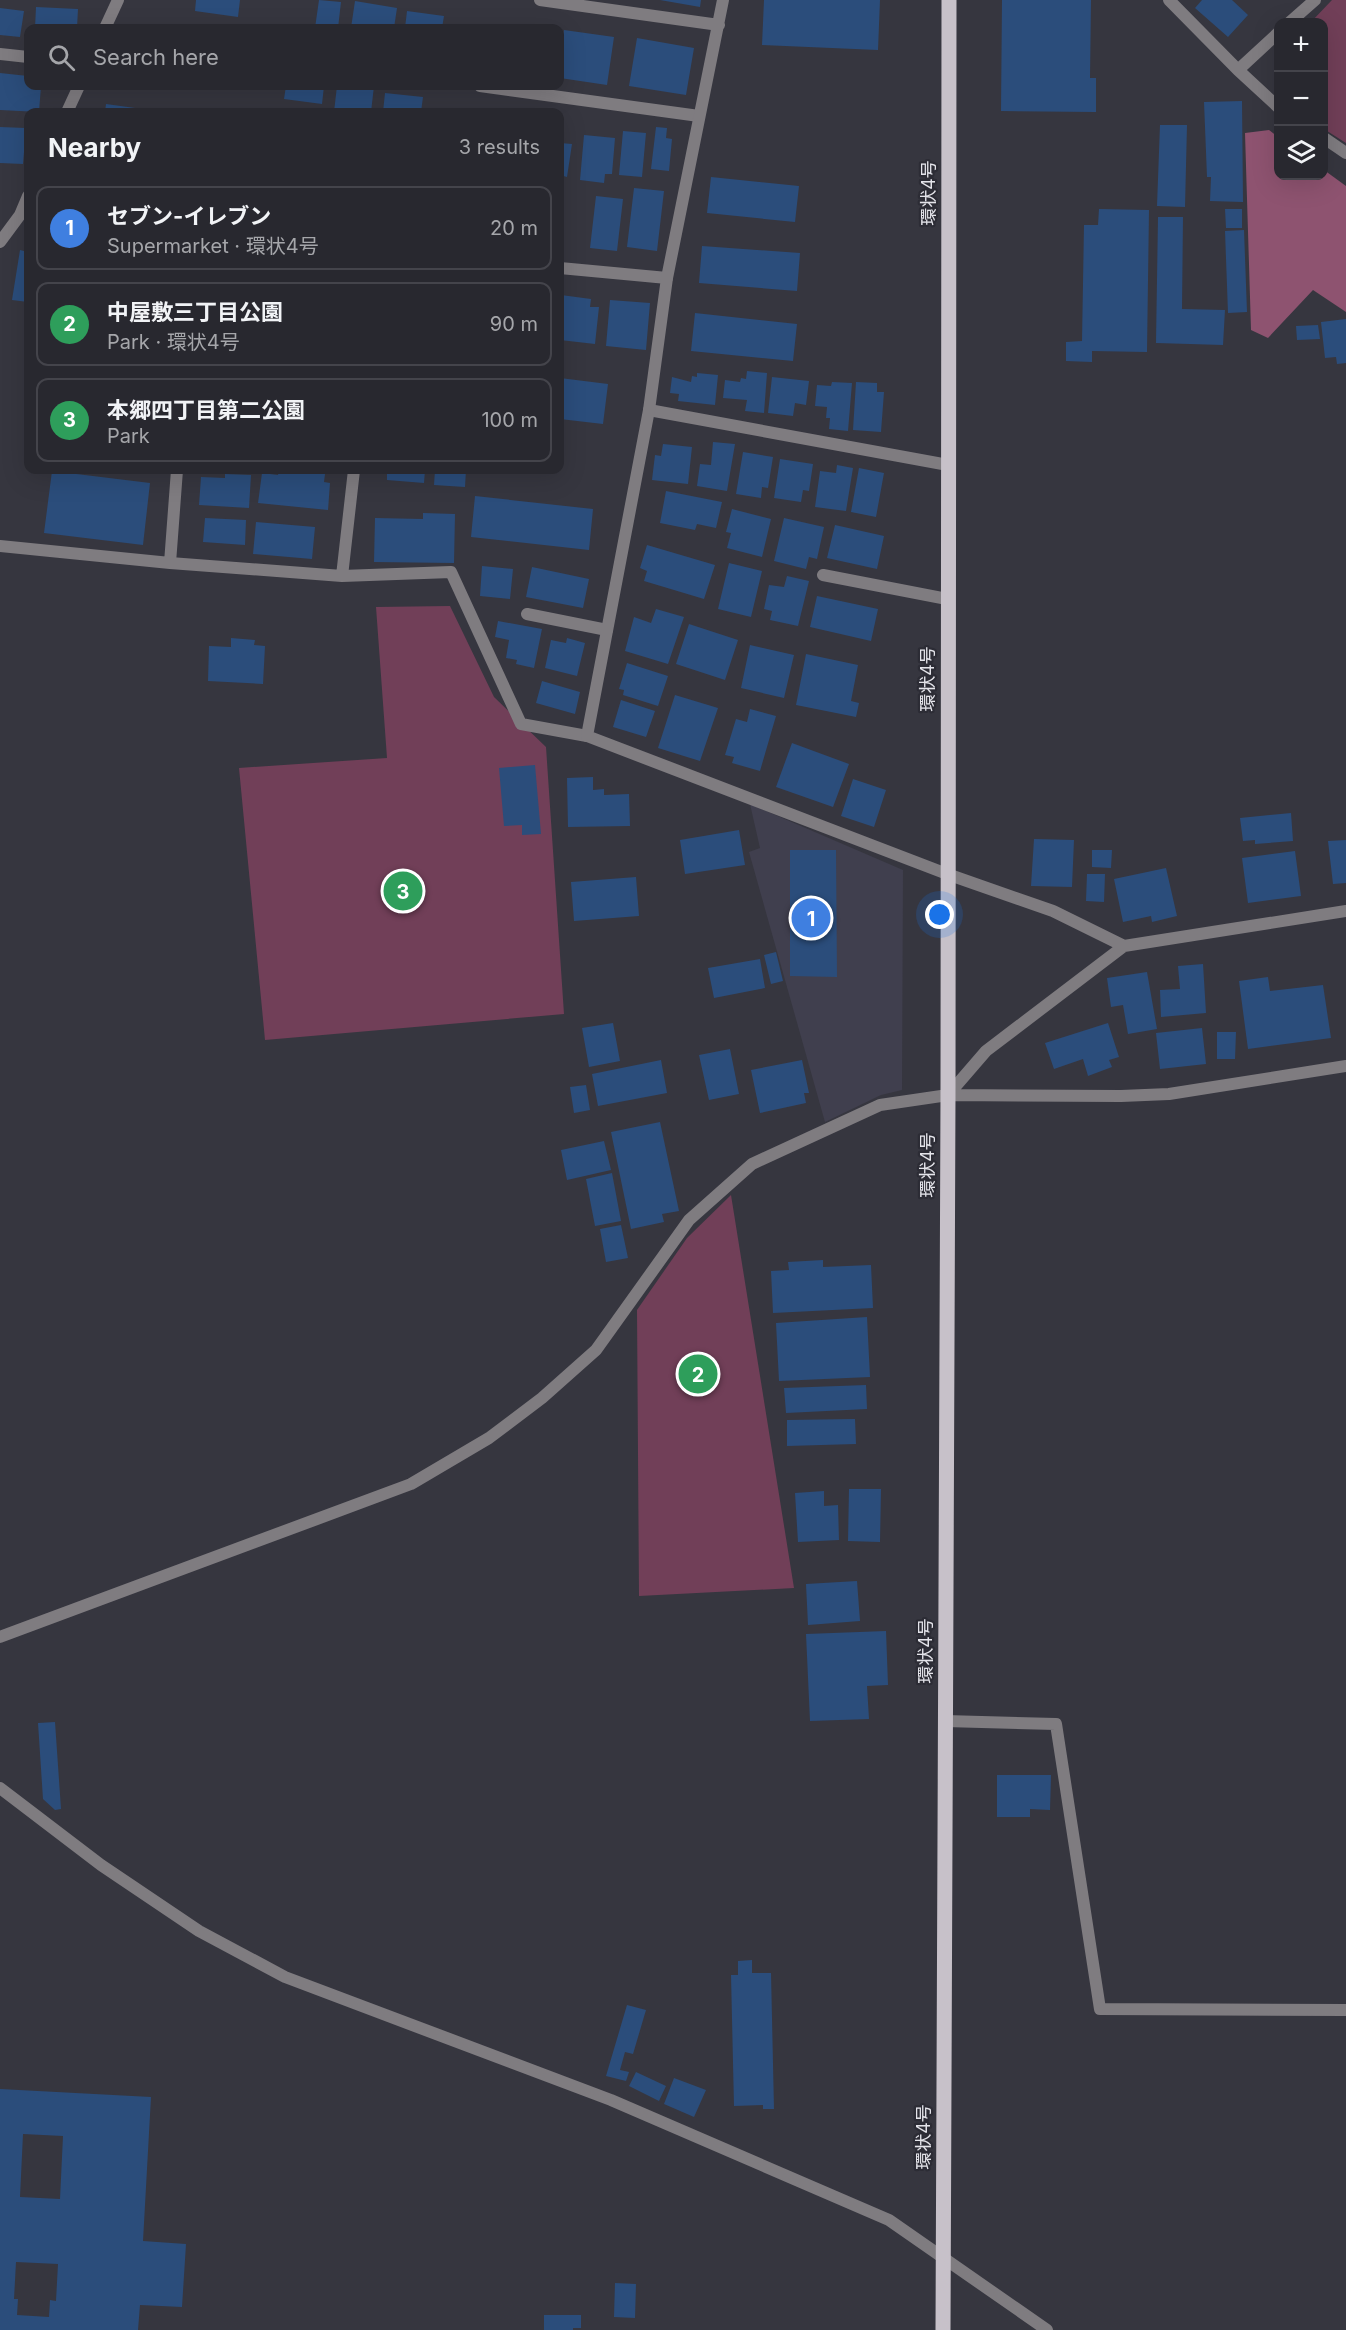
<!DOCTYPE html>
<meta charset="utf-8">
<style>
:root{--surface:#28282f;--page:#303037;--text:#f1f3f6;--muted:#a5a6aa;--line:#44444b;--accent:#88cf4a}
body{margin:0;font-family:Inter,"Noto Sans JP",sans-serif;background:var(--page);color:var(--text)}
.controls{position:absolute;right:18px;top:18px;display:grid;overflow:hidden;border-radius:12px;box-shadow:0 6px 24px #0002}
.controls button{width:54px;height:54px;display:grid;place-items:center;padding:0;border:0;border-bottom:2px solid var(--line);background:var(--surface);color:var(--text);font:30px sans-serif}
.you{position:absolute;left:940px;top:915px;width:21px;height:21px;margin:-15px;border:4px solid #fff;border-radius:50%;background:#1a73e8;box-shadow:0 0 0 9px #1a73e833}
.badge{display:grid;place-items:center;width:39px;height:39px;border-radius:50%;background:var(--accent);color:#fff;font-size:20px;font-weight:700}
.pin{position:absolute;translate:-50% -50%;border:3px solid #fff;box-shadow:0 2px 6px #0006}
.list{margin:0;padding:0;list-style:none}
h2{display:flex;justify-content:space-between;align-items:center;height:78px;margin:0;padding:0 24px;font-size:26px}
h2 small{font-size:20px;font-weight:400;color:var(--muted)}
.list li{display:grid;grid-template-columns:39px 1fr auto;gap:18px;align-items:center;box-sizing:border-box;height:84px;margin:0 12px 12px;padding:0 12px;border:2px solid var(--line);border-radius:12px}
.list b{display:block;font-size:22px;white-space:nowrap}
.list p{margin:0;font-size:20px;white-space:nowrap;color:var(--muted)}
.list em{font-size:20px;font-style:normal;color:var(--muted)}
.icon{flex:none;width:33px;height:33px;fill:none;stroke:currentColor;stroke-width:2;stroke-linecap:round;stroke-linejoin:round}
.map{position:relative;flex:none;width:1346px;height:2330px;overflow:hidden}
.search{position:absolute;background:var(--surface);box-shadow:0 6px 24px #0002;left:24px;top:24px;width:540px;height:66px;display:flex;align-items:center;gap:15px;box-sizing:border-box;padding:0 21px;border-radius:12px;color:var(--muted);font-size:22px}
.panel{position:absolute;background:var(--surface);box-shadow:0 6px 24px #0002;left:24px;top:108px;width:540px;height:366px;border-radius:12px}
.map>svg:first-child{display:block}
.built{fill:#403f4e}
.green{fill:#713f58}
.forest{fill:#8e5370}
.building{fill:#2b4d7b;fill-rule:evenodd}
.lines{fill:none;stroke-linecap:round;stroke-linejoin:round}
.service{stroke:#7f7c80;stroke-width:12}
.minor{stroke:#7f7c80;stroke-width:12}
.primary{stroke:#c7c1c9;stroke-width:15}
.labels{text-anchor:middle;stroke-width:4.5;stroke-linejoin:round;paint-order:stroke}
.street-label{font-size:18px;fill:#e4e4ea;stroke:#2c2c35}
</style>
<div class="map">
<svg width="1346" height="2330" viewBox="0 0 1346 2330">
<rect width="100%" height="100%" fill="#36363f"/>
<!-- built -->
<path class="built" d="M 750,804 L 903,870 L 902,1090 L 881,1095 L 825,1122 L 749,852 L 760,848 Z"/>
<!-- green -->
<path class="green" d="M 1332,0 L 1346,0 L 1346,143 L 1324,129 L 1324,22 L 1311,22 Z
M 450,606 L 494,697 L 546,747 L 564,1014 L 265,1040 L 239,768 L 387,758 L 376,607 Z
M 731,1195 L 794,1588 L 639,1596 L 637,1310 L 687,1238 Z"/>
<!-- forest -->
<path class="forest" d="M 1269,130 L 1278,137 L 1278,176 L 1324,176 L 1324,170 L 1346,186 L 1346,312 L 1313,290 L 1268,338 L 1251,330 L 1245,133 Z"/>
<!-- building -->
<path class="building" d="M 196,0 L 240,0 L 238,17 L 195,11 Z
M 319,0 L 341,2 L 338,28 L 315,28 Z
M 660,0 L 701,0 L 700,7 Z
M 764,0 L 880,0 L 878,50 L 762,45 Z
M 1002,0 L 1091,0 L 1090,78 L 1096,78 L 1096,112 L 1001,111 Z
M 1202,0 L 1232,0 L 1248,15 L 1228,37 L 1195,8 Z
M 355,1 L 397,8 L 394,28 L 351,28 Z
M 36,7 L 78,9 L 77,28 L 35,28 Z
M 0,8 L 24,11 L 20,37 L 0,35 Z
M 407,11 L 444,16 L 442,28 L 405,28 Z
M 564,30 L 614,37 L 607,85 L 560,78 Z
M 637,38 L 694,48 L 686,95 L 629,86 Z
M 0,73 L 28,76 L 28,86 L 41,86 L 39,112 L 0,110 Z
M 286,86 L 324,86 L 322,104 L 284,99 Z
M 337,86 L 374,86 L 371,112 L 334,112 Z
M 385,93 L 423,97 L 421,112 L 383,112 Z
M 1242,101 L 1243,202 L 1210,201 L 1211,177 L 1207,177 L 1204,102 Z
M 106,104 L 157,111 L 157,112 L 105,112 Z
M 1160,125 L 1187,125 L 1185,207 L 1157,206 Z
M 0,127 L 26,128 L 23,164 L 0,163 Z
M 656,127 L 667,128 L 666,138 L 672,139 L 669,171 L 651,169 Z
M 623,131 L 646,133 L 642,177 L 619,175 Z
M 584,135 L 615,138 L 612,174 L 605,174 L 604,183 L 580,180 Z
M 560,143 L 572,144 L 567,177 L 560,175 Z
M 711,177 L 799,186 L 795,222 L 707,213 Z
M 634,188 L 664,191 L 657,251 L 627,247 Z
M 596,196 L 623,199 L 617,251 L 590,248 Z
M 1099,209 L 1149,210 L 1147,352 L 1092,351 L 1092,362 L 1066,361 L 1066,342 L 1082,341 L 1084,225 L 1098,225 Z
M 1225,209 L 1242,209 L 1242,228 L 1226,228 Z
M 1158,217 L 1183,217 L 1182,309 L 1225,310 L 1223,345 L 1156,343 Z
M 1244,230 L 1247,312 L 1228,313 L 1225,231 Z
M 702,246 L 800,253 L 797,291 L 699,283 Z
M 20,250 L 28,252 L 28,302 L 12,300 Z
M 561,295 L 591,299 L 590,307 L 599,307 L 595,344 L 560,340 Z
M 610,300 L 650,303 L 646,350 L 606,346 Z
M 695,313 L 797,324 L 793,361 L 691,351 Z
M 1346,319 L 1346,363 L 1337,364 L 1336,357 L 1325,358 L 1321,322 Z
M 1318,325 L 1320,339 L 1297,340 L 1296,326 Z
M 747,371 L 767,373 L 764,413 L 745,411 L 747,400 L 723,398 L 725,380 L 740,382 L 741,378 L 746,379 Z
M 697,373 L 718,375 L 715,405 L 678,401 L 679,394 L 670,393 L 672,377 L 691,382 L 692,376 L 697,377 Z
M 772,377 L 809,381 L 806,405 L 795,403 L 793,416 L 768,413 Z
M 560,378 L 608,384 L 603,424 L 560,419 Z
M 832,382 L 852,383 L 848,431 L 829,429 L 830,418 L 826,418 L 827,407 L 815,406 L 817,385 L 831,386 Z
M 856,382 L 877,383 L 877,392 L 884,392 L 881,432 L 853,430 Z
M 713,442 L 735,444 L 727,491 L 697,486 L 700,464 L 711,465 Z
M 663,444 L 692,447 L 688,484 L 652,480 L 655,455 L 661,456 Z
M 743,452 L 773,457 L 768,488 L 762,487 L 761,498 L 736,494 Z
M 780,459 L 813,464 L 809,491 L 803,490 L 801,502 L 774,498 Z
M 837,465 L 853,468 L 846,511 L 815,507 L 820,471 L 836,473 Z
M 859,468 L 884,473 L 876,517 L 851,512 Z
M 279,470 L 325,474 L 324,482 L 330,483 L 328,510 L 258,503 L 262,473 L 278,475 Z
M 387,470 L 425,470 L 424,483 L 387,480 Z
M 435,470 L 466,470 L 465,487 L 434,485 Z
M 52,471 L 150,483 L 143,545 L 44,533 Z
M 225,474 L 251,475 L 249,508 L 199,505 L 201,477 L 225,478 Z
M 666,491 L 722,502 L 716,528 L 697,524 L 695,530 L 660,523 Z
M 475,496 L 593,509 L 589,550 L 471,537 Z
M 732,509 L 771,519 L 762,557 L 727,548 L 731,533 L 726,532 Z
M 423,513 L 455,514 L 454,563 L 374,562 L 375,518 L 423,519 Z
M 205,518 L 246,520 L 245,545 L 203,542 Z
M 784,518 L 824,527 L 817,559 L 809,557 L 806,569 L 774,561 Z
M 256,522 L 315,527 L 312,559 L 253,554 Z
M 835,525 L 884,536 L 877,569 L 827,558 Z
M 647,545 L 715,565 L 704,599 L 644,581 L 647,571 L 640,568 Z
M 729,563 L 762,571 L 751,617 L 718,609 Z
M 482,566 L 513,569 L 510,599 L 480,596 Z
M 532,567 L 589,579 L 583,608 L 526,597 Z
M 787,576 L 809,581 L 798,626 L 770,620 L 772,611 L 764,609 L 769,585 L 784,587 Z
M 817,596 L 878,609 L 871,641 L 810,627 Z
M 656,609 L 684,617 L 668,664 L 625,651 L 634,617 L 651,623 Z
M 498,621 L 542,629 L 534,668 L 516,664 L 517,660 L 506,658 L 509,640 L 495,637 Z
M 689,624 L 738,640 L 725,680 L 676,664 Z
M 231,638 L 255,640 L 254,645 L 265,646 L 263,684 L 208,681 L 209,646 L 231,647 Z
M 567,638 L 585,643 L 577,676 L 545,668 L 551,640 L 566,643 Z
M 750,645 L 794,655 L 784,698 L 741,688 Z
M 806,654 L 858,665 L 851,701 L 859,703 L 856,717 L 796,705 Z
M 627,663 L 668,676 L 658,706 L 623,695 L 624,690 L 619,689 Z
M 542,681 L 580,692 L 575,714 L 536,703 Z
M 675,695 L 718,708 L 700,761 L 658,748 Z
M 621,700 L 655,711 L 646,737 L 613,727 Z
M 750,709 L 776,716 L 760,771 L 732,763 L 734,757 L 725,755 L 736,719 L 747,722 Z
M 792,743 L 849,764 L 833,807 L 776,787 Z
M 535,765 L 541,834 L 522,835 L 522,825 L 504,826 L 499,768 Z
M 593,777 L 593,790 L 604,789 L 604,795 L 629,794 L 630,826 L 568,827 L 567,778 Z
M 853,779 L 886,790 L 874,827 L 841,816 Z
M 1291,813 L 1293,841 L 1255,844 L 1255,840 L 1243,841 L 1240,818 Z
M 739,830 L 745,865 L 685,874 L 680,840 Z
M 1034,839 L 1074,840 L 1072,887 L 1031,886 Z
M 1346,840 L 1346,883 L 1333,884 L 1328,841 Z
M 790,850 L 836,850 L 837,977 L 790,976 Z
M 1092,850 L 1112,850 L 1111,868 L 1092,867 Z
M 1295,851 L 1301,896 L 1248,903 L 1242,858 Z
M 1166,868 L 1177,916 L 1152,922 L 1151,916 L 1123,922 L 1114,879 Z
M 1087,874 L 1105,874 L 1104,902 L 1086,901 Z
M 636,877 L 639,916 L 574,921 L 571,882 Z
M 776,952 L 783,981 L 771,984 L 764,955 Z
M 760,959 L 765,988 L 714,998 L 708,968 Z
M 1203,964 L 1206,1013 L 1161,1017 L 1160,990 L 1180,989 L 1178,966 Z
M 1147,972 L 1157,1029 L 1128,1034 L 1123,1005 L 1111,1007 L 1107,978 Z
M 1268,977 L 1270,991 L 1323,985 L 1331,1038 L 1248,1049 L 1239,981 Z
M 613,1023 L 620,1061 L 589,1067 L 582,1028 Z
M 1108,1023 L 1119,1057 L 1109,1060 L 1112,1067 L 1088,1076 L 1083,1059 L 1054,1069 L 1045,1043 Z
M 1202,1028 L 1206,1064 L 1160,1069 L 1156,1033 Z
M 1217,1032 L 1236,1032 L 1235,1059 L 1217,1059 Z
M 730,1049 L 739,1094 L 709,1100 L 699,1055 Z
M 661,1060 L 667,1093 L 598,1106 L 592,1074 Z
M 802,1060 L 809,1093 L 804,1093 L 806,1103 L 760,1113 L 751,1070 Z
M 586,1085 L 590,1110 L 574,1113 L 570,1087 Z
M 660,1122 L 679,1211 L 662,1214 L 664,1222 L 631,1229 L 611,1132 Z
M 604,1141 L 611,1170 L 567,1180 L 561,1150 Z
M 612,1173 L 621,1221 L 595,1226 L 586,1179 Z
M 621,1225 L 628,1258 L 606,1262 L 600,1229 Z
M 823,1260 L 823,1267 L 871,1265 L 873,1308 L 773,1313 L 771,1271 L 789,1270 L 788,1262 Z
M 867,1317 L 870,1377 L 779,1381 L 776,1323 Z
M 866,1385 L 867,1409 L 786,1413 L 784,1388 Z
M 855,1419 L 856,1444 L 787,1446 L 787,1420 Z
M 849,1489 L 881,1489 L 880,1542 L 848,1541 Z
M 824,1491 L 824,1506 L 838,1505 L 839,1540 L 798,1542 L 795,1493 Z
M 857,1581 L 860,1621 L 808,1625 L 806,1584 Z
M 886,1631 L 888,1685 L 867,1686 L 869,1719 L 810,1721 L 806,1634 Z
M 55,1722 L 61,1809 L 55,1810 L 43,1799 L 38,1723 Z
M 997,1775 L 1051,1775 L 1050,1810 L 1030,1809 L 1030,1817 L 997,1817 Z
M 752,1960 L 752,1973 L 771,1973 L 774,2109 L 763,2109 L 763,2105 L 734,2106 L 731,1975 L 738,1975 L 738,1961 Z
M 627,2005 L 646,2010 L 633,2054 L 625,2052 L 620,2070 L 629,2072 L 626,2081 L 606,2076 Z
M 636,2072 L 666,2086 L 659,2101 L 629,2086 Z
M 674,2078 L 706,2090 L 694,2117 L 664,2104 Z
M 0,2089 L 151,2097 L 143,2241 L 186,2244 L 182,2307 L 140,2305 L 138,2330 L 0,2330 ZM 23,2134 L 63,2136 L 60,2199 L 20,2197 ZM 16,2262 L 58,2264 L 56,2301 L 50,2300 L 49,2317 L 17,2315 L 18,2299 L 14,2299 Z
M 615,2283 L 636,2284 L 635,2318 L 614,2317 Z
M 544,2315 L 581,2315 L 581,2328 L 573,2328 L 573,2330 L 544,2330 Z"/>
<g class="lines">
<!-- service -->
<path class="service" d="M 0,54 L 28,57
M 480,86 L 699,116
M 560,268 L 667,278
M 649,410 L 948,465
M 177,470 L 170,563 L 342,576 L 354,470
M 0,546 L 170,563
M 823,575 L 947,599
M 342,576 L 451,572 L 521,724 L 587,736
M 527,614 L 607,630"/>
<!-- minor -->
<path class="minor" d="M 540,0 L 719,25
M 723,0 L 667,278 L 649,410 L 587,736 L 947,874 L 1053,911 L 1124,946
M 1169,0 L 1238,70 L 1278,107
M 1290,22 L 1315,0
M 105,28 L 118,0
M 1238,70 L 1278,33
M 67,112 L 79,86
M 1324,138 L 1346,153
M 0,242 L 20,215 L 28,196
M 948,1095 L 986,1051 L 1124,946 L 1346,911
M 0,1637 L 411,1484 L 489,1438 L 542,1398 L 596,1350 L 689,1220 L 752,1164 L 880,1105 L 948,1095 L 1121,1096 L 1169,1094 L 1346,1066
M 945,1721 L 1056,1724 L 1100,2009 L 1346,2010
M 0,1788 L 101,1865 L 199,1931 L 285,1977 L 611,2100 L 889,2220 L 1047,2330"/>
<!-- primary -->
<path class="primary" d="M 943,2330 L 948,1095 L 949,0"/>
</g>
<g class="labels">
<!-- street labels -->
<g class="street-label">
<text transform="translate(929 193) rotate(-90)" y="6">環状4号</text>
<text transform="translate(928 679) rotate(-90)" y="6">環状4号</text>
<text transform="translate(928 1165) rotate(-90)" y="6">環状4号</text>
<text transform="translate(926 1651) rotate(-90)" y="6">環状4号</text>
<text transform="translate(924 2137) rotate(-90)" y="6">環状4号</text>
</g>
</g>
</svg>
<div class="controls">
<button>+</button>
<button>−</button>
<button><svg class="icon" aria-label="layers" viewBox="0 0 24 24"><path d="M12 4l9 5-9 5-9-5zM3 14l9 5 9-5"/></svg></button>
</div>
<div class="you"></div>
<div class="pin badge" style="left:811px;top:918px;background:#3f7fe0">1</div>
<div class="pin badge" style="left:698px;top:1374px;background:#2e9e5b">2</div>
<div class="pin badge" style="left:403px;top:891px;background:#2e9e5b">3</div>
<div class="search"><svg class="icon" aria-label="search" viewBox="0 0 24 24"><circle cx="10" cy="10" r="6"/><path d="M15 15l6 6"/></svg>Search here</div>
<section class="panel">
<h2>Nearby<small>3 results</small></h2>
<ul class="list">
<li><span class="badge" style="background:#3f7fe0">1</span><div><b>セブン-イレブン</b><p>Supermarket · 環状4号</p></div><em>20 m</em></li>
<li><span class="badge" style="background:#2e9e5b">2</span><div><b>中屋敷三丁目公園</b><p>Park · 環状4号</p></div><em>90 m</em></li>
<li><span class="badge" style="background:#2e9e5b">3</span><div><b>本郷四丁目第二公園</b><p>Park</p></div><em>100 m</em></li>
</ul>
</section>
</div>
